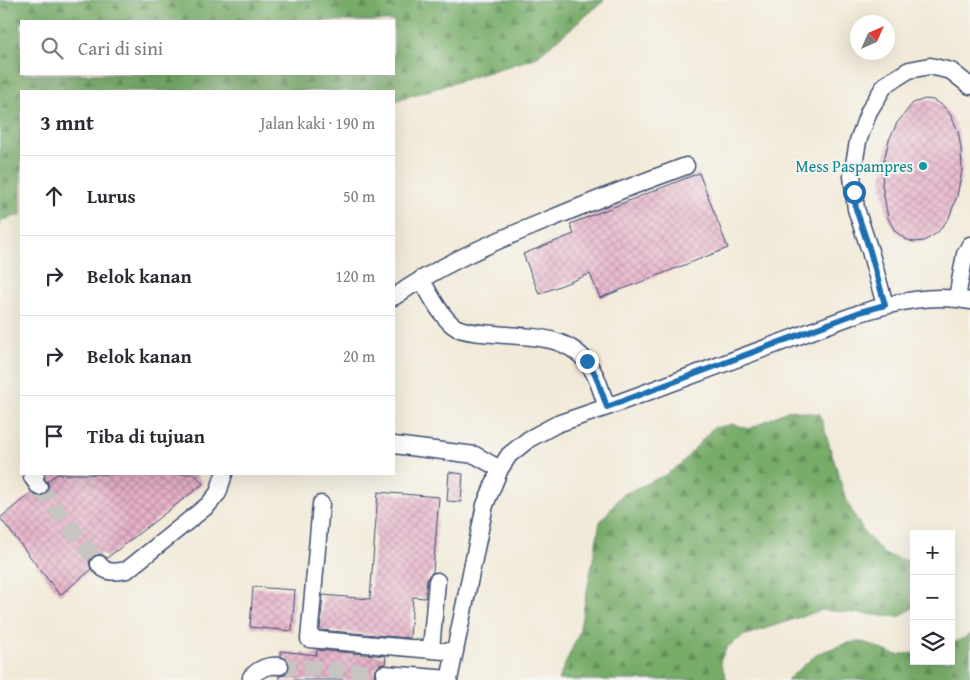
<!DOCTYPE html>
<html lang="id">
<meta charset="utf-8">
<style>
:root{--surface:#fff;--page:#f2f2f3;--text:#2b2b33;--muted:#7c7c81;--line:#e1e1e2}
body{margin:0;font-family:"Gentium Book Plus",serif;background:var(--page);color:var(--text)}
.controls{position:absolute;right:15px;bottom:15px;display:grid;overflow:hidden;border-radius:0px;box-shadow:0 5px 20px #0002}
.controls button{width:45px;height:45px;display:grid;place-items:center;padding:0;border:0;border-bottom:1px solid var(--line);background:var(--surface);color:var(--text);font:25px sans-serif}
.compass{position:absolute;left:850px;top:15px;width:45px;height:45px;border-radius:50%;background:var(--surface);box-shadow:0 5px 20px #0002;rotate:45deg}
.stop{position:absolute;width:15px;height:15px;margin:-11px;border:4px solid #1f6fb2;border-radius:50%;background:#fff}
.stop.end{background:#1f6fb2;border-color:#fff;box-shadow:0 1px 5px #0008}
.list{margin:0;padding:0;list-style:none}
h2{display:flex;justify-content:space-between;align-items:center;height:65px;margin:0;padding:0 20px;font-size:21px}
h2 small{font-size:16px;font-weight:400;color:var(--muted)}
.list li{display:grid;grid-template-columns:32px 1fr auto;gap:15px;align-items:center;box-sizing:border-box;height:80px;padding:0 20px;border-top:1px solid var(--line)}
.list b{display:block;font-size:19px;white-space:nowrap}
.list em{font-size:16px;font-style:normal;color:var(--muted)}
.icon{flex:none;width:28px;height:28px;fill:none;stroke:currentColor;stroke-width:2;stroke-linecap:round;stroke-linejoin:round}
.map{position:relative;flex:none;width:970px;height:680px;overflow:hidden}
.search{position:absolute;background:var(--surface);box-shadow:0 5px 20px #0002;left:20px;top:20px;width:375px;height:55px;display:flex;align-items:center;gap:12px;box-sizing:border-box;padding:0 18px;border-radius:0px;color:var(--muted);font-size:19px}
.panel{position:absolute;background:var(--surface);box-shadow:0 5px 20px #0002;left:20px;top:90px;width:375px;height:385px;border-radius:0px}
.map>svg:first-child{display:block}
.forest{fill:url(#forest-firs);stroke:#4a6e64;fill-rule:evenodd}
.building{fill:url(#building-cross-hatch)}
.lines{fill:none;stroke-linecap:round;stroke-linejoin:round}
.minor-tunnel{stroke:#c7c5c0;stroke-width:16;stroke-dasharray:16 8;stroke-linecap:butt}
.minor-casing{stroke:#3b4b70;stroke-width:19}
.minor{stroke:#fff;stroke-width:16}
.route{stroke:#1f6fb2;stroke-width:6}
.culture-dot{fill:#0f9aa8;stroke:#f6f6f2;stroke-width:2}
.labels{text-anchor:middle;stroke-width:4;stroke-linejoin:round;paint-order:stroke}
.culture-label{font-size:16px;fill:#0d838f;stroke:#f6f6f2;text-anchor:end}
</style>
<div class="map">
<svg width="970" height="680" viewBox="0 0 970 680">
<defs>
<pattern id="forest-firs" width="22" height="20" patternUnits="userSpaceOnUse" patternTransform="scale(1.25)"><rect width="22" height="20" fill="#78ac69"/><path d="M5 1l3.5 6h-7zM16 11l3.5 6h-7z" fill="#628c5a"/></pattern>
<pattern id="building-cross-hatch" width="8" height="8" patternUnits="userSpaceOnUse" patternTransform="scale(1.25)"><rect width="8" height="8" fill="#e7b1c8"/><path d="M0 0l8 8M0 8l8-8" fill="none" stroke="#ba90a6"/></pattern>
</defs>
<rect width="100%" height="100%" fill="#f6f6f2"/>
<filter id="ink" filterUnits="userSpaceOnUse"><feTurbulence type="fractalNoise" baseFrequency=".02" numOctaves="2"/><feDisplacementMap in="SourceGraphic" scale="10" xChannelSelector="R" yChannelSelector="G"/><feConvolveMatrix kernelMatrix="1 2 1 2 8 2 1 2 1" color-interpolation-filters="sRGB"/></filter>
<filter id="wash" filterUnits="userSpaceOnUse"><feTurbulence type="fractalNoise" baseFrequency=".0096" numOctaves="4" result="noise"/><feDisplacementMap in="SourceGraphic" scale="20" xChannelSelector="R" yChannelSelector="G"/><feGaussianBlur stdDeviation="1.12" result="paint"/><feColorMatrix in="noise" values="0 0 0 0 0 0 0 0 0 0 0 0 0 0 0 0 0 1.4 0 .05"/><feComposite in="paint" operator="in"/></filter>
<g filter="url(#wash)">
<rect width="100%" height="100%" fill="#f2ead8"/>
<!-- forest -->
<path class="forest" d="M 0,0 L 605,0 L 535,58 L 394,101 L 394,91 L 21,91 L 21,215 L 2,220 L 0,226 ZM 21,21 L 394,21 L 394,74 L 21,74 Z
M 789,410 L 820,414 L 846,500 L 864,532 L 884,554 L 914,563 L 914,607 L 899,617 L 822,610 L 743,636 L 727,647 L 720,661 L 727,680 L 558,680 L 579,633 L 600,522 L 622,495 L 667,474 L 681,464 L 713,428 L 734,424 L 749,429 Z
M 970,634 L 970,680 L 787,680 L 817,654 L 844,644 L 858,641 L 869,644 L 896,655 L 914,653 L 914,661 L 951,661 L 951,644 L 964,638 Z"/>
<g id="blocks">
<!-- building -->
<path class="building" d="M 925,99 L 933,100 L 942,105 L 950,114 L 958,131 L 961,148 L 962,171 L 957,196 L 949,218 L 937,233 L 924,241 L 914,242 L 905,239 L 895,231 L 888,218 L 882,185 L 884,160 L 889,140 L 897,123 L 913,103 Z
M 699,173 L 728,248 L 600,298 L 590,274 L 539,294 L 523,254 L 574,234 L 570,224 Z
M 449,472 L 463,474 L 461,502 L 447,501 Z
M 57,474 L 195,474 L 203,484 L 107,558 L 102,554 L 93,556 L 89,561 L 91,570 L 60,595 L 0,518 L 31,493 L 39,497 L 45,495 L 49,487 L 47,481 Z
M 378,492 L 439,497 L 433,572 L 429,575 L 427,580 L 425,598 L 413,597 L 410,638 L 320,630 L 323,595 L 370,599 Z
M 253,587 L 295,590 L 292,631 L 250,627 Z
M 317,650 L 386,656 L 385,664 L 379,665 L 375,669 L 374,674 L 376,680 L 279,680 L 279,676 L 285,675 L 290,667 L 289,661 L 281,656 L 281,651 L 316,655 Z"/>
</g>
</g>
<g filter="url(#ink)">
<use href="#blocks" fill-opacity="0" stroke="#3b4b70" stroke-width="1"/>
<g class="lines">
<!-- minor-tunnel -->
<path class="minor-tunnel" d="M 39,487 L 99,564
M 280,666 L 384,674"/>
<!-- minor casing -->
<g class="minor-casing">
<path id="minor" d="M 421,279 C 429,292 442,320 457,328 C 468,333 483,333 494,334 C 534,338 574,333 595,375 C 600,385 603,397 607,407
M 394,297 C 437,267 484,246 533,226 C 583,205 634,185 686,166
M 957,298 L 965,254 L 970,245
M 885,305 L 870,251 L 856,209 L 852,176 L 858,141 L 869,111 L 885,85 L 909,70 L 930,66 L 951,71 L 970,86
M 394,445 L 475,455 L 500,469
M 36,474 L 32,477 L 39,487
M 321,504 L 309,639 L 455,652
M 99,564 C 106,574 116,572 127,570 L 208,505 L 218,493 L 224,474
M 431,650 L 437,581
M 384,674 L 413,676 L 412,680
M 413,676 L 449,679
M 251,680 L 251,677 C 260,668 267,665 280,666
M 449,680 L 485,505 L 500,469 L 509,455 L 529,439 L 557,424 L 607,407 L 860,313 C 896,302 933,293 970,301"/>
</g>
<!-- minor -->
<use href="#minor" class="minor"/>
</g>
</g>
<g class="lines" filter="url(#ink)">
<!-- route -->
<path class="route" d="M 587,361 L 596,376 L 607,407 L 860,312 L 885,305 L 870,251 L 856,209 L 854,192"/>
</g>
<!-- markers -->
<circle class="culture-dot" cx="923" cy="166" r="5"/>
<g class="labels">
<!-- culture labels -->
<g class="culture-label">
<text x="913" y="172">Mess Paspampres</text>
</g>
</g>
</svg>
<div class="controls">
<button>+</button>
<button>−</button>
<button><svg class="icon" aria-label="layers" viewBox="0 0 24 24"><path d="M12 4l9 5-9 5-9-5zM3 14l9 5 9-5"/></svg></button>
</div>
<svg class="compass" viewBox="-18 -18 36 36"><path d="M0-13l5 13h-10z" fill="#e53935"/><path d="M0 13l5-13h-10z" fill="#7c7c81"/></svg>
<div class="stop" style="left:854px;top:192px"></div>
<div class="stop end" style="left:587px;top:361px"></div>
<div class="search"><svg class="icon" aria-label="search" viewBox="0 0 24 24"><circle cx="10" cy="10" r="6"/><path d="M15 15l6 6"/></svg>Cari di sini</div>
<section class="panel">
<h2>3 mnt<small>Jalan kaki · 190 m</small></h2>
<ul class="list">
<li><svg class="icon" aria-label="ahead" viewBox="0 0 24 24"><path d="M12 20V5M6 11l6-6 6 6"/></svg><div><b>Lurus</b></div><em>50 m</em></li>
<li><svg class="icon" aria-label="right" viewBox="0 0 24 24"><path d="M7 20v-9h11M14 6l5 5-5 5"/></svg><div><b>Belok kanan</b></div><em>120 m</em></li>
<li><svg class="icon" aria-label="right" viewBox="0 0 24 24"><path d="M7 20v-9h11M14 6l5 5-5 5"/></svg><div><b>Belok kanan</b></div><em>20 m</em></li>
<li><svg class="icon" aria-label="arrive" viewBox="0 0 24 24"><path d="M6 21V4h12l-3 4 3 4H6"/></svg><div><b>Tiba di tujuan</b></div></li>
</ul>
</section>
</div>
